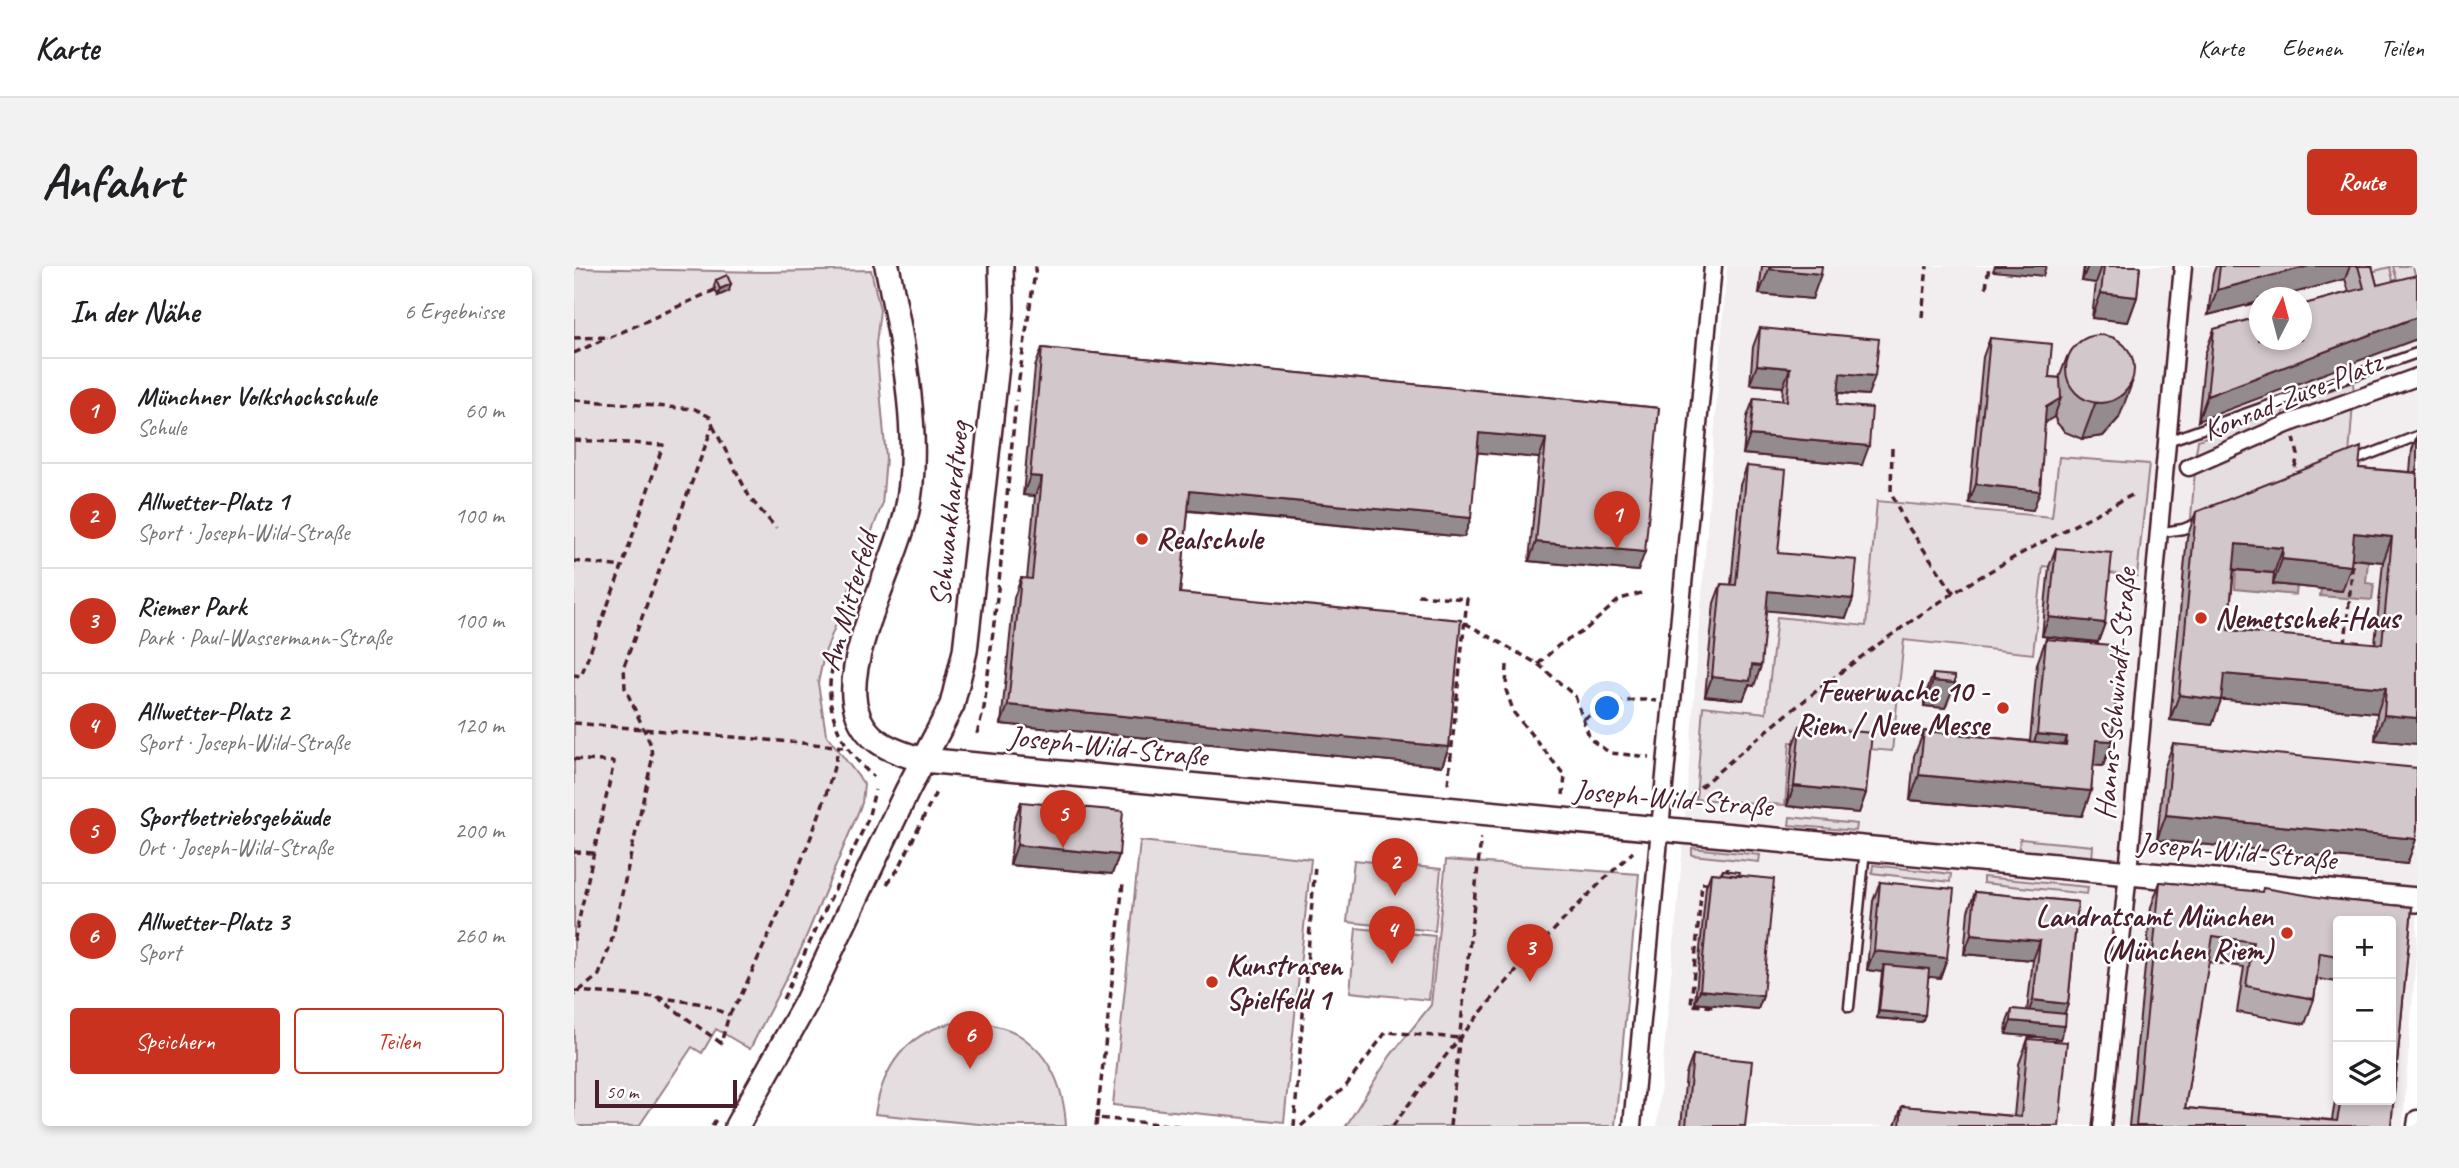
<!DOCTYPE html>
<html lang="de">
<meta charset="utf-8">
<style>
:root{--surface:#fff;--page:#f2f2f2;--text:#202124;--muted:#757577;--line:#e0e0e0;--accent:#c8321e}
body{margin:0;font-family:Caveat,sans-serif;background:var(--page);color:var(--text)}
.controls{position:absolute;right:21px;bottom:21px;display:grid;overflow:hidden;border-radius:7px;box-shadow:0 4px 10px #0003}
.controls button{width:63px;height:63px;display:grid;place-items:center;padding:0;border:0;border-bottom:2px solid var(--line);background:var(--surface);color:var(--text);font:35px sans-serif}
.compass{position:absolute;left:1675px;top:21px;width:63px;height:63px;border-radius:50%;background:var(--surface);box-shadow:0 4px 10px #0003;rotate:6deg}
.scale{position:absolute;left:21px;bottom:18px;width:142px;box-sizing:border-box;padding-left:7px;border:4px solid #4a1f2b;border-top:0;font-size:19px;line-height:24px;white-space:nowrap;color:#4a1f2b;-webkit-text-stroke:5px #fff;paint-order:stroke}
.you{position:absolute;left:1034px;top:443px;width:24px;height:24px;margin:-18px;border:5px solid #fff;border-radius:50%;background:#1a73e8;box-shadow:0 0 0 10px #1a73e833}
.badge{display:grid;place-items:center;width:46px;height:46px;border-radius:50%;background:var(--accent);color:#fff;font-size:23px;font-weight:700}
.pin{position:absolute;translate:-50% -58px;filter:drop-shadow(0 2px 4px #0008)}
.pin::after{content:'';position:absolute;top:37px;width:24px;height:21px;background:inherit;clip-path:polygon(0 0,100% 0,50% 100%)}
.list{margin:0;padding:0;list-style:none}
h2{display:flex;justify-content:space-between;align-items:center;height:91px;margin:0;padding:0 28px;font-size:30px}
h2 small{font-size:23px;font-weight:400;color:var(--muted)}
.list li{display:grid;grid-template-columns:46px 1fr auto;gap:21px;align-items:center;box-sizing:border-box;height:105px;padding:0 28px;border-top:2px solid var(--line)}
.list b{display:block;font-size:26px;white-space:nowrap}
.list p{margin:0;font-size:23px;white-space:nowrap;color:var(--muted)}
.list em{font-size:23px;font-style:normal;color:var(--muted)}
.actions{display:flex;gap:14px;padding:21px 28px}
.actions a{flex:1;padding:16px 0;border:2px solid var(--accent);border-radius:7px;text-align:center;font-size:24px;color:var(--accent)}
.actions .main{background:var(--accent);color:#fff}
.icon{flex:none;width:38px;height:38px;fill:none;stroke:currentColor;stroke-width:2;stroke-linecap:round;stroke-linejoin:round}
.map{position:relative;flex:none;width:1843px;height:860px;overflow:hidden;border-radius:7px}
header{display:flex;align-items:center;gap:42px;box-sizing:border-box;height:98px;padding:0 35px;background:var(--surface);border-bottom:2px solid var(--line)}
header strong{font-size:33px}
nav{display:flex;gap:38px;margin-inline-start:auto;font-size:24px}
.intro{display:flex;align-items:center;justify-content:space-between;box-sizing:border-box;height:168px;padding:0 42px}
h1{margin:0;font-size:49px}
.button{padding:18px 32px;border-radius:7px;background:var(--accent);color:#fff;font-size:24px;font-weight:700}
main{display:flex;gap:42px;padding:0 42px}
aside{flex:1;background:var(--surface);border-radius:7px;box-shadow:0 4px 10px #0003}
.map>svg:first-child{display:block}
.built{fill:#f2eeef;fill-rule:evenodd}
.green{fill:#e5dee0;stroke:#987e86;stroke-width:2}
.water{fill:#c1b3b6;stroke:#91787e;stroke-width:2}
.lines{fill:none;stroke-linecap:round;stroke-linejoin:round}
.lane-casing{stroke:#4a1f2b;stroke-width:13}
.street-casing{stroke:#4a1f2b;stroke-width:21}
.secondary-casing{stroke:#4a1f2b;stroke-width:28}
.path{stroke:#4a1f2b;stroke-width:3.5;stroke-dasharray:7 5;stroke-linecap:butt}
.lane{stroke:#fff;stroke-width:8}
.street{stroke:#fff;stroke-width:16}
.secondary{stroke:#fff;stroke-width:23}
.wall{fill:#b5abaf;stroke:#4a1f2b;stroke-width:2;fill-rule:evenodd}
.shaded-wall{fill:#938b8e;stroke:#4a1f2b;stroke-width:2}
.building{fill:#d2c7cb;stroke:#4a1f2b;stroke-width:2;fill-rule:evenodd}
.poi-dot{fill:#c8321e;stroke:#fff;stroke-width:2.5}
.labels{text-anchor:middle;stroke-width:5;stroke-linejoin:round;paint-order:stroke}
.street-label{font-size:30px;fill:#4a1f2b;stroke:#fff}
.poi-label{font-size:30px;font-weight:bold;fill:#4a1f2b;stroke:#fff;text-anchor:start}
</style>
<header>
<strong>Karte</strong>
<nav><a>Karte</a><a>Ebenen</a><a>Teilen</a></nav>
</header>
<div class="intro"><h1>Anfahrt</h1><a class="button">Route</a></div>
<main>
<aside>
<h2>In der Nähe<small>6 Ergebnisse</small></h2>
<ul class="list">
<li><span class="badge">1</span><div><b>Münchner Volkshochschule</b><p>Schule</p></div><em>60 m</em></li>
<li><span class="badge">2</span><div><b>Allwetter-Platz 1</b><p>Sport · Joseph-Wild-Straße</p></div><em>100 m</em></li>
<li><span class="badge">3</span><div><b>Riemer Park</b><p>Park · Paul-Wassermann-Straße</p></div><em>100 m</em></li>
<li><span class="badge">4</span><div><b>Allwetter-Platz 2</b><p>Sport · Joseph-Wild-Straße</p></div><em>120 m</em></li>
<li><span class="badge">5</span><div><b>Sportbetriebsgebäude</b><p>Ort · Joseph-Wild-Straße</p></div><em>200 m</em></li>
<li><span class="badge">6</span><div><b>Allwetter-Platz 3</b><p>Sport</p></div><em>260 m</em></li>
</ul>
<div class="actions"><a class="main">Speichern</a><a>Teilen</a></div>
</aside>
<div class="map">
<svg width="1843" height="860" viewBox="0 0 1843 860">
<rect width="100%" height="100%" fill="#fff"/>
<filter id="ink" filterUnits="userSpaceOnUse"><feTurbulence type="fractalNoise" baseFrequency=".0143" numOctaves="2"/><feDisplacementMap in="SourceGraphic" scale="14" xChannelSelector="R" yChannelSelector="G"/><feConvolveMatrix kernelMatrix="1 2 1 2 8 2 1 2 1" color-interpolation-filters="sRGB"/></filter>
<g filter="url(#ink)">
<!-- built -->
<path class="built" d="M 1153,0 L 1843,0 L 1843,676 L 1829,860 L 1083,860 L 1107,602 ZM 1686,32 L 1728,32 L 1728,74 L 1686,74 ZM 1764,655 L 1817,655 L 1817,834 L 1764,834 Z"/>
<!-- green -->
<path class="green" d="M 1819,0 L 1839,0 L 1842,13 L 1824,18 Z
M 1816,1 L 1820,19 L 1802,24 L 1797,6 Z
M 0,2 L 190,6 L 297,4 L 306,44 L 302,78 L 312,192 L 308,239 L 250,389 L 244,417 L 252,468 L 290,518 L 288,537 L 227,683 L 176,783 L 142,763 L 128,787 L 118,781 L 65,860 L 0,860 Z
M 1779,116 L 1780,128 L 1714,151 L 1713,140 Z
M 1779,137 L 1775,190 L 1617,252 L 1621,205 Z
M 1709,142 L 1710,153 L 1621,193 L 1624,174 Z
M 1485,191 L 1575,198 L 1563,310 L 1469,300 L 1459,388 L 1330,374 L 1318,485 L 1216,476 L 1211,539 L 1122,533 L 1129,440 L 1192,447 L 1203,351 L 1292,360 L 1303,235 L 1478,251 Z
M 1216,551 L 1283,558 L 1282,565 L 1215,559 Z
M 1446,573 L 1519,580 L 1518,594 L 1444,587 Z
M 566,575 L 737,593 L 710,856 L 539,839 Z
M 1118,582 L 1186,589 L 1185,596 L 1118,589 Z
M 780,594 L 867,603 L 861,665 L 773,656 Z
M 872,594 L 1065,608 L 1041,860 L 772,860 L 816,790 L 857,739 Z
M 1299,599 L 1377,608 L 1376,616 L 1298,607 Z
M 1409,611 L 1514,621 L 1513,628 L 1409,617 Z
M 782,662 L 861,670 L 855,734 L 776,726 Z
M 407,756 C 418,759 430,761 440,766 C 475,786 490,821 492,860 L 425,860 L 301,848 C 308,805 329,770 374,758 C 384,756 397,757 407,756 Z"/>
<!-- water -->
<path class="water" d="M 1771,292 L 1794,295 L 1792,317 L 1800,318 L 1798,334 L 1746,330 L 1747,323 L 1768,324 Z
M 1662,304 L 1700,307 L 1699,318 L 1723,320 L 1722,329 L 1661,323 Z"/>
<g class="lines">
<!-- lane casing -->
<g class="lane-casing">
<path id="lane" d="M 1591,176 L 1843,87
M 1779,195 L 1843,170
M 1583,267 L 1609,263 L 1624,257
M 1275,741 L 1291,584"/>
</g>
<!-- street casing -->
<g class="street-casing">
<path id="street" d="M 1615,201 L 1713,158 L 1843,111
M 1058,860 L 1139,0
M 1528,860 L 1554,606 L 1609,0
M 1842,860 L 1843,853"/>
</g>
<!-- secondary casing -->
<g class="secondary-casing">
<path id="secondary" d="M 313,0 C 328,72 350,181 331,253 C 318,303 276,381 280,431 C 284,473 314,484 349,494 L 1843,634
M 163,860 L 232,737 L 333,525 L 378,439 L 391,385 L 425,81 L 428,42 L 427,0"/>
</g>
<!-- path -->
<path class="path" d="M 1412,22 L 1415,0
M 1348,51 L 1353,0
M 0,72 L 37,71 L 145,22
M 0,87 L 33,72
M 443,126 L 462,0
M 0,134 L 121,143 L 136,151 L 139,159 L 50,400 L 51,422 L 77,479 L 78,494 L 37,677 L 25,709 L 0,729
M 139,160 L 176,232 L 202,262
M 0,174 L 89,179 L 48,301 L 7,410 L 0,409
M 1318,182 L 1317,226 L 1330,255 L 1380,327
M 1718,213 L 1724,189 L 1720,172
M 0,295 L 48,301
M 844,329 L 893,333 L 874,518
M 891,357 L 964,398 L 1001,430 L 1016,473 L 1036,487 L 1076,491
M 1771,378 L 1779,293
M 262,390 C 245,436 265,481 300,511
M 964,398 L 985,379 L 1011,364 L 1046,333 L 1071,326
M 933,399 L 932,424 L 940,447 L 991,510 L 989,529
M 1009,453 C 1036,439 1051,431 1083,435
M 0,457 L 273,481
M 403,468 L 410,442 L 426,306 L 442,134
M 0,493 L 40,496 L 0,676
M 1117,529 C 1200,457 1285,388 1378,328 C 1437,291 1499,260 1560,228
M 0,586 L 20,587
M 1153,609 L 1153,597
M 1135,617 L 1128,617 L 1117,739 L 1143,741
M 313,618 L 325,602 L 362,526
M 0,725 L 83,731 L 129,738 L 155,749
M 83,731 L 147,777 L 155,749 L 166,732 C 201,653 247,564 265,480
M 209,733 L 294,553 L 301,524
M 523,852 L 549,617
M 138,860 L 144,850
M 522,860 L 523,852 L 605,860
M 720,860 L 741,599
M 727,860 L 772,820 L 812,766 L 885,772
M 819,860 C 890,761 969,669 1059,586
M 876,860 L 907,572"/>
<!-- lane -->
<use href="#lane" class="lane"/>
<!-- street -->
<use href="#street" class="street"/>
<!-- secondary -->
<use href="#secondary" class="secondary"/>
</g>
<!-- wall -->
<path class="wall" d="M 1188,0 L 1248,0 L 1238,33 L 1185,28 Z
M 1510,0 L 1566,0 L 1563,31 L 1554,56 L 1518,52 L 1522,17 L 1508,15 Z
M 1642,0 L 1798,0 L 1803,19 L 1624,155 L 1631,88 L 1640,63 L 1775,26 L 1771,13 L 1685,32 L 1685,36 L 1634,49 L 1639,8 Z
M 142,14 L 155,25 L 144,30 L 140,20 Z
M 1186,62 L 1294,129 L 1264,127 L 1263,139 L 1288,199 L 1169,188 L 1173,151 L 1180,132 L 1208,135 L 1209,121 L 1176,118 L 1179,81 Z
M 1416,72 L 1475,111 L 1485,112 L 1493,91 L 1545,152 L 1529,170 L 1508,173 L 1491,166 L 1483,157 L 1480,150 L 1471,156 L 1459,244 L 1395,237 L 1409,91 Z
M 468,82 L 1085,142 L 1064,305 L 955,295 L 965,192 L 904,186 L 890,271 L 614,245 L 606,327 L 875,481 L 868,500 L 427,458 L 440,332 L 447,312 L 453,313 L 461,230 L 449,229 L 461,101 Z
M 1843,169 L 1843,478 L 1801,474 L 1803,447 L 1647,433 L 1638,459 L 1596,454 L 1613,271 L 1622,246 L 1785,202 L 1836,206 L 1838,184 ZM 1778,293 L 1809,296 L 1801,378 L 1654,364 L 1660,304 L 1700,307 L 1699,318 L 1768,325 Z
M 1173,200 L 1204,287 L 1279,333 L 1272,352 L 1192,344 L 1180,420 L 1175,419 L 1169,434 L 1131,430 L 1140,337 L 1147,318 L 1157,319 L 1166,219 Z
M 1482,282 L 1531,357 L 1524,376 L 1468,370 L 1475,301 Z
M 1472,373 L 1538,475 L 1529,500 L 1519,499 L 1517,525 L 1508,550 L 1336,534 L 1340,490 L 1350,465 L 1456,475 L 1463,398 Z
M 1359,408 L 1381,417 L 1371,442 L 1350,440 L 1350,433 Z
M 1226,460 L 1292,527 L 1285,547 L 1213,540 L 1219,479 Z
M 1599,478 L 1842,573 L 1833,598 L 1583,574 L 1590,503 Z
M 447,536 L 545,589 L 538,608 L 436,599 L 440,555 Z
M 1149,604 L 1164,610 L 1189,730 L 1184,743 L 1121,737 L 1132,620 L 1137,607 L 1147,608 Z
M 1306,616 L 1373,692 L 1366,712 L 1354,710 L 1348,756 L 1303,752 L 1308,706 L 1293,704 L 1299,635 Z
M 1586,616 L 1838,641 L 1817,860 L 1555,860 L 1577,641 ZM 1764,655 L 1817,655 L 1817,834 L 1764,834 L 1764,817 L 1758,854 L 1611,842 L 1634,696 L 1670,701 L 1663,746 L 1731,758 L 1740,733 L 1743,713 L 1764,716 Z
M 1401,626 L 1504,636 L 1494,738 L 1490,748 L 1486,773 L 1432,768 L 1433,756 L 1438,743 L 1453,745 L 1459,694 L 1390,688 L 1394,645 Z
M 1454,773 L 1485,860 L 1321,860 L 1328,840 L 1440,850 L 1445,798 Z
M 1119,789 L 1171,860 L 1107,860 L 1112,808 Z"/>
<!-- shaded-wall -->
<path class="shaded-wall" d="M 1421,0 L 1472,0 L 1469,10 L 1419,5 Z
M 1514,0 L 1528,0 L 1522,17 L 1508,15 Z
M 1735,0 L 1776,0 L 1771,13 L 1701,32 L 1685,32 L 1685,36 L 1634,49 L 1643,24 Z
M 1195,3 L 1247,8 L 1238,33 L 1185,28 Z
M 157,18 L 155,25 L 144,30 L 146,23 Z
M 1527,27 L 1563,31 L 1554,56 L 1518,52 Z
M 1843,51 L 1843,73 L 1624,155 L 1633,130 Z
M 1183,99 L 1216,102 L 1209,121 L 1176,118 Z
M 1266,107 L 1301,110 L 1294,129 L 1259,126 Z
M 1558,117 L 1545,152 L 1529,170 L 1508,173 L 1521,138 Z
M 1487,132 L 1480,151 L 1465,160 L 1472,141 Z
M 905,167 L 972,173 L 965,192 L 898,186 Z
M 1176,169 L 1295,180 L 1288,199 L 1169,188 Z
M 456,210 L 468,211 L 461,230 L 449,229 Z
M 1402,218 L 1466,225 L 1459,244 L 1395,237 Z
M 616,225 L 897,252 L 890,271 L 609,244 Z
M 1780,267 L 1818,271 L 1809,296 L 1771,292 Z
M 962,276 L 1071,286 L 1064,305 L 955,295 Z
M 1662,278 L 1709,282 L 1700,307 L 1653,303 Z
M 1708,293 L 1777,300 L 1768,325 L 1699,318 Z
M 1194,325 L 1279,333 L 1272,352 L 1187,344 Z
M 1475,351 L 1531,357 L 1524,376 L 1468,370 Z
M 1178,399 L 1187,400 L 1180,420 L 1175,419 L 1169,434 L 1131,430 L 1138,411 Z
M 1650,408 L 1812,422 L 1803,447 L 1641,433 Z
M 1359,415 L 1381,417 L 1371,442 L 1350,440 Z
M 1605,429 L 1647,434 L 1638,459 L 1596,454 Z
M 434,439 L 875,481 L 868,500 L 427,458 Z
M 1810,449 L 1843,452 L 1843,478 L 1801,474 Z
M 1463,468 L 1493,471 L 1484,496 L 1454,493 Z
M 1522,474 L 1538,475 L 1529,500 L 1513,499 Z
M 1345,509 L 1517,525 L 1508,550 L 1336,534 Z
M 1220,520 L 1292,527 L 1285,547 L 1213,540 Z
M 1592,549 L 1842,573 L 1833,598 L 1583,574 Z
M 443,579 L 545,589 L 538,608 L 436,599 Z
M 1397,669 L 1466,675 L 1459,694 L 1390,688 Z
M 1300,685 L 1373,692 L 1366,712 L 1309,706 L 1310,699 L 1308,706 L 1293,704 Z
M 1126,724 L 1189,730 L 1184,743 L 1121,737 Z
M 1459,734 L 1494,738 L 1487,757 L 1452,754 Z
M 1305,745 L 1351,749 L 1348,756 L 1303,752 Z
M 1437,755 L 1491,760 L 1486,773 L 1432,768 Z"/>
<!-- building -->
<path class="building" d="M 1195,0 L 1248,0 L 1247,8 L 1195,3 Z
M 1530,0 L 1566,0 L 1563,31 L 1527,27 Z
M 1646,0 L 1735,0 L 1643,24 Z
M 1784,0 L 1798,0 L 1803,19 L 1843,9 L 1843,51 L 1633,130 L 1640,63 L 1685,51 L 1685,74 L 1727,74 L 1727,39 L 1790,22 Z
M 153,9 L 157,18 L 146,23 L 142,14 Z
M 1186,62 L 1305,73 L 1301,110 L 1266,107 L 1263,139 L 1298,142 L 1295,180 L 1176,169 L 1180,132 L 1213,135 L 1216,102 L 1183,99 Z
M1492 103a34 34 0 1 1 68 0a34 34 0 1 1-68 0Z
M 1416,72 L 1478,78 L 1475,111 L 1486,112 L 1487,132 L 1472,141 L 1466,225 L 1402,218 Z
M 468,82 L 1085,142 L 1071,286 L 962,276 L 972,173 L 905,167 L 897,252 L 616,225 L 606,327 L 887,354 L 875,481 L 434,439 L 447,312 L 458,313 L 468,211 L 456,210 Z
M 1787,181 L 1785,202 L 1842,207 L 1843,198 L 1843,452 L 1810,449 L 1812,422 L 1650,408 L 1647,434 L 1605,429 L 1622,246 ZM 1780,267 L 1818,271 L 1808,378 L 1654,364 L 1662,278 L 1709,282 L 1708,293 L 1777,300 Z
M 1173,200 L 1212,204 L 1204,287 L 1283,294 L 1279,333 L 1194,325 L 1187,400 L 1178,399 L 1176,415 L 1138,411 L 1147,318 L 1162,319 Z
M 1482,282 L 1538,287 L 1531,357 L 1475,351 Z
M 1472,373 L 1547,380 L 1538,475 L 1522,474 L 1517,525 L 1345,509 L 1350,465 L 1492,479 L 1493,471 L 1463,468 Z
M 1359,408 L 1381,410 L 1381,417 L 1359,415 Z
M 1226,460 L 1298,467 L 1292,527 L 1220,520 Z
M 1599,478 L 1843,502 L 1843,562 L 1842,573 L 1592,549 Z
M 447,536 L 549,545 L 545,589 L 443,579 Z
M 1149,604 L 1165,606 L 1164,610 L 1148,608 Z
M 1137,607 L 1200,613 L 1189,730 L 1126,724 Z
M 1306,616 L 1380,623 L 1373,692 L 1300,685 Z
M 1586,616 L 1688,626 L 1689,622 L 1756,633 L 1838,641 L 1817,860 L 1562,860 ZM 1764,655 L 1817,655 L 1817,834 L 1767,834 L 1763,855 L 1611,842 L 1639,670 L 1679,676 L 1672,720 L 1740,733 L 1746,687 L 1764,690 Z
M 1401,626 L 1504,636 L 1494,738 L 1459,734 L 1466,675 L 1397,669 Z
M 1310,699 L 1355,703 L 1351,749 L 1305,745 Z
M 1438,743 L 1492,748 L 1491,760 L 1437,755 Z
M 1454,773 L 1493,776 L 1485,860 L 1326,860 L 1328,840 L 1447,851 Z
M 1119,789 L 1178,795 L 1171,860 L 1112,860 Z"/>
</g>
<!-- markers -->
<g class="poi-dot">
<circle cx="568" cy="273" r="7"/>
<circle cx="1627" cy="352" r="7"/>
<circle cx="1429" cy="442" r="7"/>
<circle cx="1713" cy="667" r="7"/>
<circle cx="638" cy="716" r="7"/>
</g>
<g class="labels">
<!-- street labels -->
<g class="street-label">
<text transform="translate(1718 130) rotate(-22)" y="10">Konrad-Zuse-Platz</text>
<text transform="translate(375 248) rotate(-84)" y="10">Schwankhardtweg</text>
<text transform="translate(274 335) rotate(-74)" y="10">Am Mitterfeld</text>
<text transform="translate(1541 428) rotate(-85)" y="10">Hanns-Schwindt-Straße</text>
<text transform="translate(534 480) rotate(6)" y="10">Joseph-Wild-Straße</text>
<text transform="translate(1099 532) rotate(5)" y="10">Joseph-Wild-Straße</text>
<text transform="translate(1663 585) rotate(5)" y="10">Joseph-Wild-Straße</text>
</g>
<!-- poi labels -->
<g class="poi-label">
<text x="582" y="283">Realschule</text>
<text x="1641" y="362">Nemetschek-Haus</text>
<text x="1415" y="435" text-anchor="end">Feuerwache 10 -<tspan x="1415" dy="34">Riem / Neue Messe</tspan></text>
<text x="1699" y="660" text-anchor="end">Landratsamt München<tspan x="1699" dy="34">(München Riem)</tspan></text>
<text x="652" y="709">Kunstrasen<tspan x="652" dy="34">Spielfeld 1</tspan></text>
</g>
</g>
</svg>
<div class="controls">
<button>+</button>
<button>−</button>
<button><svg class="icon" aria-label="layers" viewBox="0 0 24 24"><path d="M12 4l9 5-9 5-9-5zM3 14l9 5 9-5"/></svg></button>
</div>
<svg class="compass" viewBox="-18 -18 36 36"><path d="M0-13l5 13h-10z" fill="#e53935"/><path d="M0 13l5-13h-10z" fill="#757577"/></svg>
<div class="scale">50 m</div>
<div class="you"></div>
<div class="pin badge" style="left:1043px;top:283px">1</div>
<div class="pin badge" style="left:821px;top:630px">2</div>
<div class="pin badge" style="left:956px;top:716px">3</div>
<div class="pin badge" style="left:818px;top:698px">4</div>
<div class="pin badge" style="left:489px;top:582px">5</div>
<div class="pin badge" style="left:396px;top:803px">6</div>
</div>
</main>
